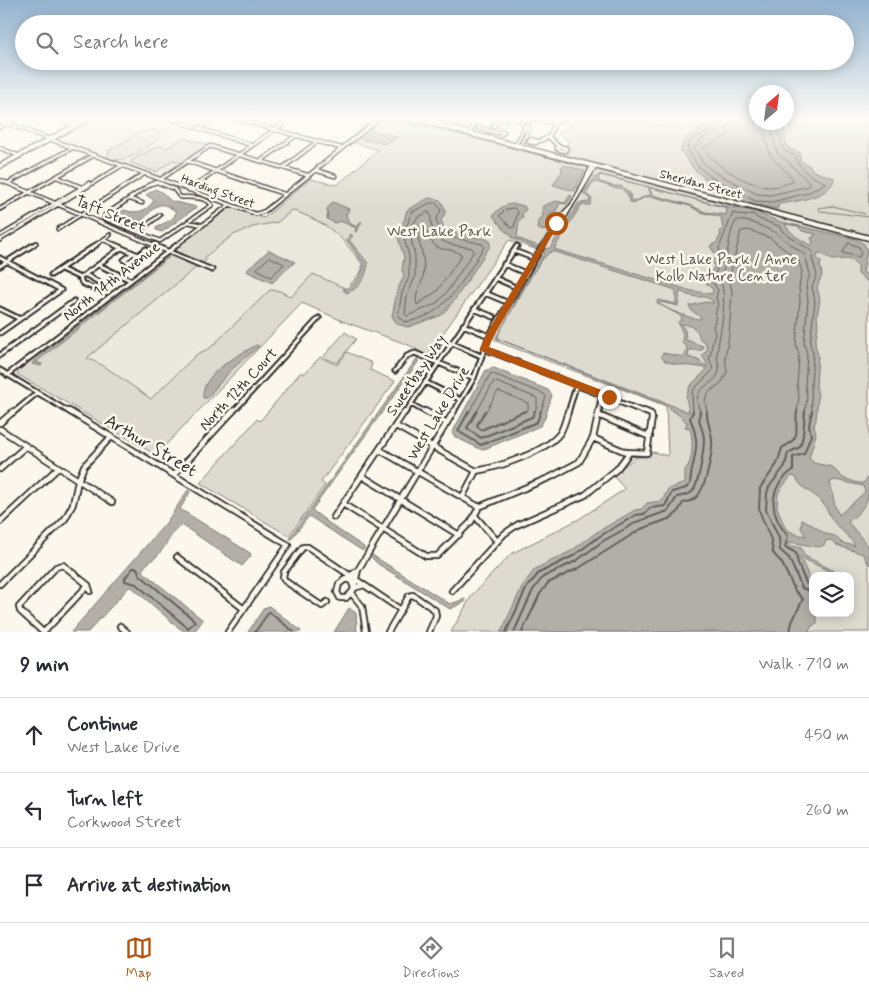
<!DOCTYPE html>
<meta charset="utf-8">
<style>
:root{--surface:#fff;--page:#f7f7f7;--text:#2b2b33;--muted:#7c7c81;--line:#e1e1e2;--accent:#b45309}
body{margin:0;font-family:Mynerve,sans-serif;background:var(--page);color:var(--text)}
.controls{position:absolute;right:15px;bottom:15px;display:grid;overflow:hidden;border-radius:10px;box-shadow:0 2px 12px #0003}
.controls button{width:45px;height:45px;display:grid;place-items:center;padding:0;border:0;border-bottom:1px solid var(--line);background:var(--surface);color:var(--text);font:25px sans-serif}
.compass{position:absolute;left:749px;top:85px;width:45px;height:45px;border-radius:50%;background:var(--surface);box-shadow:0 2px 12px #0003;rotate:28deg}
.stop{position:absolute;width:15px;height:15px;margin:-11px;border:4px solid #b45309;border-radius:50%;background:#fff}
.stop.end{background:#b45309;border-color:#fff;box-shadow:0 1px 5px #0008}
.list{margin:0;padding:0;list-style:none}
h2{display:flex;justify-content:space-between;align-items:center;height:65px;margin:0;padding:0 20px;font-size:21px}
h2 small{font-size:16px;font-weight:400;color:var(--muted)}
.list li{display:grid;grid-template-columns:32px 1fr auto;gap:15px;align-items:center;box-sizing:border-box;height:75px;padding:0 20px;border-top:1px solid var(--line)}
.list b{display:block;font-size:19px;white-space:nowrap}
.list p{margin:0;font-size:16px;white-space:nowrap;color:var(--muted)}
.list em{font-size:16px;font-style:normal;color:var(--muted)}
.icon{flex:none;width:28px;height:28px;fill:none;stroke:currentColor;stroke-width:2;stroke-linecap:round;stroke-linejoin:round}
.map{position:relative;flex:none;width:869px;height:632px;overflow:hidden}
.search{position:absolute;background:var(--surface);box-shadow:0 2px 12px #0003;left:15px;right:15px;top:15px;height:55px;display:flex;align-items:center;gap:12px;box-sizing:border-box;padding:0 18px;border-radius:28px;color:var(--muted);font-size:19px}
.sheet{height:290px;background:var(--surface)}
nav{display:flex;justify-content:space-around;align-items:center;box-sizing:border-box;height:70px;border-top:1px solid var(--line);background:var(--surface);font-size:14px;color:var(--muted)}
nav a{display:grid;justify-items:center;gap:2px}
nav .on{color:var(--accent)}
.map>svg:first-child{display:block}
.built{fill:#ebe8de}
.green{fill:#dddad0;stroke:#84827e;fill-rule:evenodd}
.water{fill:#b1afa7;stroke:#7b7a75;fill-rule:evenodd}
.lines{fill:none;stroke-linecap:round;stroke-linejoin:round}
.shore-far1{stroke:#61605d;stroke-width:1}
.shore{stroke:#61605d;stroke-width:2}
.stream{stroke:#7b7a75;stroke-width:1}
.canal{stroke:#b1afa7;stroke-width:2.5}
.street-far2-casing{stroke:#2b2b2b;stroke-width:5.5}
.street-far1-casing{stroke:#2b2b2b;stroke-width:7}
.street-casing{stroke:#2b2b2b;stroke-width:8}
.primary-casing{stroke:#2b2b2b;stroke-width:7}
.street-far2{stroke:#fbf7ec;stroke-width:2.5}
.street-far1{stroke:#fbf7ec;stroke-width:3}
.street{stroke:#fbf7ec;stroke-width:4.5}
.primary{stroke:#fbf7ec;stroke-width:4}
.route{fill:#b45309}
.labels{text-anchor:middle;stroke-width:5;stroke-linejoin:round;paint-order:stroke}
.far-street-label{font-size:12px;fill:#2b2b2b;stroke:#fbf7ec}
.street-label{font-size:15px;fill:#2b2b2b;stroke:#fbf7ec}
.park-label{font-size:15px;fill:#585754;stroke:#fbf7ec}
.near-street-label{font-size:18px;fill:#2b2b2b;stroke:#fbf7ec}
</style>
<div class="map">
<svg width="869" height="632" viewBox="0 0 869 632">
<rect width="100%" height="100%" fill="#fbf7ec"/>
<filter id="ink" filterUnits="userSpaceOnUse"><feTurbulence type="fractalNoise" baseFrequency=".02" numOctaves="2"/><feDisplacementMap in="SourceGraphic" scale="10" xChannelSelector="R" yChannelSelector="G"/><feConvolveMatrix kernelMatrix="1 2 1 2 8 2 1 2 1" color-interpolation-filters="sRGB"/></filter>
<g filter="url(#ink)">
<!-- built -->
<path class="built" d="M 91,119 L 163,119 L 197,131 L 188,137 L 210,144 L 160,178 L 54,139 Z
M 292,210 L 316,219 L 333,229 L 362,264 L 362,270 L 347,289 L 313,274 L 291,297 L 280,291 L 270,290 L 210,348 L 197,354 L 151,399 L 104,366 L 87,358 L 233,235 L 253,227 L 278,222 Z"/>
<!-- green -->
<path class="green" d="M 381,119 L 398,119 L 562,161 L 571,149 L 566,145 L 569,142 L 560,135 L 560,132 L 572,125 L 571,122 L 579,119 L 756,119 L 756,122 L 786,122 L 787,119 L 869,119 L 869,632 L 451,632 L 472,595 L 511,554 L 579,519 L 625,489 L 612,475 L 636,457 L 646,457 L 653,452 L 668,456 L 666,406 L 496,341 L 493,338 L 543,252 L 509,240 L 427,356 L 409,345 L 345,322 L 302,303 L 156,455 L 17,374 L 19,370 L 169,253 L 198,266 L 87,358 L 104,366 L 151,399 L 197,354 L 210,348 L 270,290 L 280,291 L 291,297 L 313,274 L 347,289 L 362,270 L 362,264 C 337,231 330,225 292,210 L 278,222 L 253,227 L 233,235 L 205,257 L 206,260 L 202,263 L 173,250 L 231,207 L 264,218 L 310,179 L 337,185 L 378,150 L 352,142 ZM 813,576 L 850,576 L 850,613 L 813,613 Z
M 154,130 L 161,132 L 160,138 C 147,147 123,167 107,157 L 109,151 L 141,132 Z
M 183,138 L 206,144 L 206,146 L 182,163 L 173,160 L 156,172 L 131,163 L 132,160 L 160,145 L 167,148 Z
M 345,332 L 356,339 L 337,363 L 325,358 L 324,356 Z
M 347,352 L 372,363 L 370,370 L 395,381 L 321,482 L 325,485 L 289,536 L 200,483 L 257,419 L 260,421 L 300,373 L 305,373 L 320,357 L 337,365 Z"/>
<!-- water -->
<path class="water" d="M 717,119 L 756,119 L 756,122 L 776,122 L 783,127 L 787,147 L 800,153 L 800,160 L 811,167 L 813,171 L 834,178 C 833,197 793,202 779,204 L 777,209 L 759,205 L 758,213 L 777,221 L 856,239 L 864,244 L 867,251 L 863,271 L 869,279 L 869,283 L 858,274 L 858,267 L 853,261 L 847,259 L 832,260 L 821,253 L 817,254 L 817,259 L 822,262 L 820,264 L 822,275 L 817,287 L 820,300 L 817,316 L 818,326 L 815,344 L 818,355 L 816,385 L 818,397 L 816,420 L 814,425 L 816,434 L 809,458 L 814,463 L 832,467 L 843,478 L 858,483 L 863,483 L 869,476 C 869,500 868,506 848,522 L 869,547 L 869,565 L 863,554 L 836,545 L 833,541 L 827,540 L 824,545 L 819,547 L 790,542 L 789,545 L 801,548 L 805,556 L 844,576 L 839,576 L 800,557 L 813,586 L 813,613 L 817,618 L 817,623 L 811,627 L 809,632 L 501,632 L 523,585 L 535,569 L 571,551 L 597,532 L 635,510 L 642,509 L 647,503 L 662,501 L 668,489 L 685,483 L 685,470 C 694,461 693,439 690,428 L 685,427 L 687,423 C 680,415 673,411 665,405 L 496,338 L 545,252 L 512,238 L 511,234 L 506,232 L 493,216 C 502,204 510,202 524,206 L 526,209 L 522,214 L 523,218 L 519,221 L 517,238 L 546,249 L 550,248 L 579,203 L 589,202 L 590,199 L 583,193 L 593,180 L 600,174 L 714,204 L 748,210 L 749,203 L 734,198 L 729,191 L 708,181 L 694,169 L 681,151 C 682,135 698,129 711,125 L 712,121 ZM 600,175 L 648,187 L 651,195 C 643,195 636,204 630,199 L 631,194 L 621,186 L 613,186 L 598,181 ZM 596,182 L 615,188 L 621,188 L 628,195 L 630,202 L 635,203 L 645,197 L 654,197 L 690,206 L 700,212 L 721,217 L 723,230 L 719,231 L 721,234 L 717,242 L 710,246 L 717,257 L 708,260 L 715,266 L 710,273 L 706,276 L 707,284 L 713,290 L 712,294 L 692,291 L 554,249 L 581,205 L 590,205 L 592,199 L 586,194 L 592,183 ZM 652,188 L 727,208 L 726,215 L 705,212 L 690,205 L 653,195 L 650,191 ZM 785,224 L 798,226 L 802,231 L 816,234 L 811,238 L 813,243 L 811,245 C 803,242 788,232 785,224 ZM 552,251 L 676,290 L 676,304 L 658,300 L 657,303 L 681,316 L 682,320 L 678,322 L 683,334 L 682,343 L 687,347 L 685,356 L 684,357 L 663,353 L 661,356 L 665,361 L 675,364 L 708,368 L 690,386 L 686,397 L 689,412 L 498,339 L 498,335 C 508,317 536,259 552,251 ZM 680,291 C 683,293 687,295 692,296 C 702,299 705,293 714,303 L 705,302 L 689,306 L 692,311 L 701,317 L 701,319 C 689,319 669,310 659,304 L 661,302 L 678,306 ZM 681,324 C 693,325 698,329 700,339 L 706,343 L 707,350 L 702,355 L 707,364 L 706,366 L 698,360 L 688,357 L 689,350 L 702,350 L 703,346 L 686,340 L 685,330 ZM 791,476 L 796,477 C 800,488 810,491 818,498 C 825,504 829,515 834,522 C 841,531 850,536 855,546 L 842,543 L 835,536 L 826,534 L 806,521 L 802,520 L 801,528 L 806,536 L 795,534 L 785,528 L 777,507 L 778,493 ZM 835,480 L 863,486 L 865,492 L 839,515 L 835,506 L 830,482 Z
M 372,130 L 398,137 L 386,144 L 359,139 Z
M 564,165 L 585,171 L 574,191 L 553,185 L 562,171 L 561,167 Z
M 155,189 L 162,192 L 171,201 L 197,207 L 162,232 L 156,230 L 156,228 C 163,222 174,222 176,212 C 155,193 151,217 139,222 L 117,215 L 124,210 C 136,214 147,212 154,200 L 146,195 Z
M 570,195 L 572,196 L 567,204 L 560,203 L 556,211 L 551,213 L 545,231 L 537,229 L 538,221 L 543,216 L 542,209 L 543,206 L 556,201 L 565,203 Z
M 429,198 L 440,200 C 445,208 448,211 441,220 L 445,231 L 486,239 L 490,241 L 490,246 L 456,298 L 442,315 L 408,327 L 397,324 L 392,316 L 397,291 L 404,276 L 402,270 L 404,257 L 396,231 L 404,221 L 407,210 Z
M 333,202 L 349,209 L 346,215 L 349,223 L 357,227 L 360,222 L 362,222 L 356,232 L 355,232 L 356,228 L 340,221 L 335,223 L 327,219 L 328,212 L 326,210 Z
M 351,234 L 353,236 L 349,240 L 368,263 C 367,276 359,289 347,293 L 343,290 C 353,289 363,274 364,264 L 346,239 Z
M 269,250 L 295,262 L 272,283 L 246,271 Z
M 169,257 L 36,362 L 42,364 L 41,366 L 32,364 L 36,358 L 134,283 L 132,282 L 138,278 L 140,279 Z
M 256,345 L 259,346 L 258,347 L 230,371 L 207,398 L 203,398 C 201,373 238,356 256,345 Z
M 418,357 L 418,362 L 312,510 L 334,527 L 364,547 L 364,550 L 361,550 L 309,516 L 291,539 L 289,539 Z
M 494,368 L 548,390 L 552,395 L 545,418 L 540,426 L 482,450 L 455,437 L 452,433 L 486,370 Z
M 188,490 L 190,492 L 180,509 L 250,553 L 251,556 L 242,566 L 182,525 C 170,532 166,548 156,557 C 150,562 146,563 142,571 L 203,620 L 194,632 L 186,632 L 179,628 L 133,588 L 129,587 L 88,632 L 71,632 L 166,523 Z
M 372,555 L 450,604 L 465,599 L 465,602 L 450,609 L 378,564 L 372,558 Z
M 269,606 L 300,630 L 301,632 L 248,632 L 264,608 Z
M 349,608 L 356,613 L 357,632 L 334,632 Z"/>
<g class="lines">
<!-- shore-far1 -->
<path class="shore-far1" d="M 717,119 L 714,129 L 692,139 L 687,148 L 698,166 L 711,177 L 755,201 L 772,202 L 807,193 L 826,183 C 812,177 800,171 795,156 L 783,150 L 776,122
M 723,119 L 719,130 L 701,140 L 694,148 L 702,162 L 714,172 L 757,194 L 771,195 L 809,186 L 809,182 C 797,172 789,161 777,153 L 770,122
M 731,119 L 726,136 L 704,148 C 713,165 750,187 770,187 C 777,187 786,184 793,182 L 793,179 L 770,155 L 762,122
M 430,203 L 436,203 L 441,210 L 436,220 L 442,235 L 482,244 L 484,247 C 463,279 446,318 404,322 L 398,316 L 402,293 L 409,277 L 409,256 L 402,231 L 408,223 L 411,213 Z
M 514,208 L 518,212 L 514,227 L 512,228 L 499,216 L 505,210 Z
M 429,212 C 432,216 430,222 432,227 C 438,246 456,245 472,248 L 474,251 L 447,292 L 436,304 L 407,316 L 405,314 L 407,296 L 415,277 L 415,255 L 409,232 L 417,218 Z
M 421,228 L 425,229 C 438,259 444,243 462,255 L 437,291 L 417,305 C 414,295 420,288 423,278 C 426,263 421,248 417,234 Z
M 849,243 L 859,247 L 861,253 L 859,257 L 843,253 Z
M 270,257 L 284,264 L 271,277 L 257,269 Z
M 469,413 L 491,373 L 544,394 L 546,397 L 540,413
M 476,413 L 494,381 L 537,398 L 537,406 L 534,413
M 485,413 L 498,391 L 528,403 L 528,410 L 522,413
M 693,413 L 692,393 L 694,389 L 713,370 L 709,357 C 713,349 711,342 715,334 L 713,326 C 717,319 714,312 718,305 L 716,298 L 718,290 L 711,280 L 720,264 L 721,256 L 719,248 L 733,213 L 745,216 L 753,214 L 759,219 L 779,226 L 783,232 L 813,252 L 812,258 L 817,275 L 812,287 L 815,301 L 810,344 L 813,353 L 811,385 L 812,413
M 700,413 C 699,409 698,405 697,401 C 697,385 717,384 719,371 C 720,366 717,361 717,356 C 719,331 729,303 720,279 C 728,264 728,229 737,220 L 751,222 L 775,232 L 805,255 L 810,274 L 806,287 L 808,300 L 804,344 L 807,354 L 805,386 L 807,397 L 805,413
M 707,413 L 705,400 L 708,393 L 722,382 L 727,372 L 725,357 L 729,336 L 732,291 L 729,279 L 741,231 L 749,230 L 770,238 L 798,260 L 802,271 L 799,287 L 800,301 L 796,344 L 799,355 L 797,386 L 799,397 L 797,413"/>
<!-- shore -->
<path class="shore" d="M 469,411 L 458,431 L 481,445 L 537,422 L 541,411
M 477,411 L 467,428 L 481,438 L 532,417 L 535,411
M 485,411 L 477,425 L 481,430 L 525,411
M 805,411 C 803,425 805,434 800,447 L 788,453 L 785,466 L 769,487 L 767,493 L 766,510 L 779,538 L 780,550 L 789,558 L 802,588 L 813,592
M 812,411 L 809,425 L 811,435 L 804,454 L 793,457 L 793,470 C 768,488 768,513 788,536 L 785,547 L 796,553 L 798,564 L 806,583 L 813,586
M 133,568 L 137,568 L 140,575 L 194,620 L 195,622 L 188,628 L 136,584 L 125,581 L 125,578 Z
M 255,632 L 269,612 L 294,632
M 506,632 L 527,587 L 539,573 L 573,556 L 600,536 L 636,515 L 644,514 L 650,508 L 665,506 L 672,492 L 686,488 L 690,484 C 692,456 703,449 690,418 L 693,411
M 514,632 L 533,590 L 543,577 L 576,561 L 603,541 L 639,521 L 668,511 L 677,497 C 682,496 688,495 692,492 C 699,485 704,449 704,438 C 703,427 697,423 700,411
M 522,632 L 540,594 L 548,583 L 579,568 L 641,529 L 671,518 L 677,513 L 683,503 C 686,502 692,501 694,499 C 706,492 713,451 712,439 C 711,429 706,421 707,411
M 790,632 L 792,622 L 803,599 L 795,591 L 782,563 L 773,553 L 771,540 L 759,510 L 760,488 L 777,464 L 782,448 C 803,436 794,433 797,411"/>
<!-- stream -->
<path class="stream" d="M 629,119 L 637,123 L 649,119
M 699,119 L 711,122
M 868,192 L 869,206
M 865,214 L 833,206 L 818,208 L 820,211 L 869,217"/>
<!-- canal -->
<path class="canal" d="M 637,123 L 673,126 L 662,119"/>
<!-- street-far2 casing -->
<g class="street-far2-casing">
<path id="street-far2" d="M 59,119 L 75,125
M 70,119 L 80,123
M 170,119 L 251,145
M 237,119 L 341,148
M 462,119 L 467,122
M 469,119 L 467,122 L 475,125 L 469,133
M 498,119 L 493,126 L 504,132 L 502,134
M 500,119 L 506,121
M 0,121 L 256,214 L 265,211 L 378,119
M 521,121 L 539,120 L 555,123
M 439,125 L 444,119
M 526,126 L 528,126 L 529,127 L 524,127 Z
M 0,127 L 16,119
M 199,128 L 213,119
M 479,128 L 502,134
M 549,137 L 558,146
M 537,141 L 530,139 L 529,142 L 535,143 L 549,137 L 555,123 L 564,119
M 515,146 L 525,128
M 558,146 L 566,148 L 565,151 L 557,149 Z
M 519,147 L 526,136 L 528,128
M 0,148 L 17,155
M 262,160 L 297,135
M 187,161 L 284,194
M 284,167 L 318,141
M 315,170 L 335,176
M 57,177 L 81,187
M 161,179 L 210,146 L 307,175
M 0,180 L 156,246
M 157,182 L 174,189 L 180,197 C 190,198 205,196 212,205 L 160,241 L 104,218 L 105,215 L 151,184 Z
M 8,183 L 72,148
M 189,190 L 284,123
M 578,194 L 592,166
M 130,199 L 142,203
M 0,209 L 94,155
M 188,222 L 202,225
M 58,229 L 144,174
M 138,232 L 160,215
M 551,235 L 561,223 L 595,167
M 0,236 L 89,183
M 0,240 L 121,166
M 104,240 L 118,246
M 31,246 L 36,243
M 94,246 L 110,235
M 175,246 L 229,205
M 543,246 L 560,217 L 571,206"/>
</g>
<!-- street-far1 casing -->
<g class="street-far1-casing">
<path id="street-far1" d="M 115,245 L 138,255
M 153,245 L 212,270
M 514,251 L 530,257
M 133,253 L 124,260 L 129,262 L 146,249
M 0,258 L 61,290 L 0,333
M 504,264 L 523,272
M 99,265 L 130,280
M 0,266 L 33,245
M 61,269 L 80,278
M 51,275 L 96,245
M 80,278 L 121,248
M 80,278 L 82,283 L 95,289 L 102,284 L 86,275
M 495,278 L 513,286
M 485,293 L 504,301
M 0,309 L 20,319
M 474,309 L 494,317
M 463,325 L 489,336
M 452,343 L 481,356
M 484,349 L 647,413
M 0,355 L 74,301
M 0,370 L 71,413
M 395,371 L 407,356 L 415,353 L 474,378
M 7,375 L 177,245
M 425,382 L 461,400
M 411,404 L 427,413
M 13,413 L 37,393
M 232,413 L 319,318
M 405,413 L 517,246
M 453,413 L 474,378 L 489,336 L 543,245
M 568,413 L 576,386
M 598,413 L 602,395"/>
</g>
<!-- street casing -->
<g class="street-casing">
<path id="street" d="M 69,411 L 288,545 L 228,632
M 425,411 L 447,423
M 598,415 L 650,437
M 0,423 L 14,411
M 396,426 L 476,471
M 0,429 L 112,502
M 593,438 L 626,452 L 647,453 L 652,418 L 651,414 L 644,411
M 380,450 L 479,507
M 0,469 L 25,447
M 174,475 L 233,411
M 362,476 L 459,535
M 463,496 L 476,471 C 499,467 546,452 560,433 C 564,427 566,418 568,411
M 343,504 L 426,556 L 437,556 L 471,522 L 479,507 L 551,477 L 579,462 L 593,438 L 599,411
M 475,516 L 497,541
M 334,517 L 405,411
M 0,522 L 58,468
M 177,557 L 244,609
M 358,570 L 353,591 L 346,598 L 340,598 L 337,592 L 339,584 Z
M 358,570 L 454,411
M 344,579 L 351,580 L 354,588 L 364,585
M 0,584 L 65,519 L 73,504 L 78,481 L 84,466 L 111,437
M 452,591 L 504,534 L 517,525 L 585,495 L 617,469 L 629,453
M 352,594 L 362,606 L 366,632
M 327,602 L 322,606 L 285,581 L 283,577 L 284,572 L 303,547 L 308,547 L 401,610
M 120,626 L 127,632
M 43,632 L 20,611 L 19,607 L 56,567 L 63,565 L 88,585 L 90,591
M 44,632 L 88,585
M 388,632 L 409,596 L 413,595 L 435,610 L 436,616 L 429,632"/>
</g>
<!-- primary casing -->
<g class="primary-casing">
<path id="primary" d="M 408,119 L 418,122
M 415,119 L 869,238
M 0,166 L 88,119"/>
</g>
<!-- street-far2 -->
<use href="#street-far2" class="street-far2"/>
<!-- street-far1 -->
<use href="#street-far1" class="street-far1"/>
<!-- street -->
<use href="#street" class="street"/>
<!-- primary -->
<use href="#primary" class="primary"/>
</g>
</g>
<!-- sky -->
<linearGradient id="sky" x2="0" y2="1"><stop stop-color="#92b2ce"/><stop offset="0.57" stop-color="#fdfbf6"/><stop offset="1" stop-color="#fdfbf6" stop-opacity="0"/></linearGradient>
<rect width="869" height="208" fill="url(#sky)"/>
<!-- route -->
<path class="route" d="M 556,221 L 559,223 L 493,337 L 489,347 L 612,394 L 612,400 L 609,401 L 481,351 L 480,349 L 486,334 L 553,223 Z"/>
<g class="labels">
<!-- far-street labels -->
<g class="far-street-label">
<text transform="translate(701 184) rotate(15)" y="4">Sheridan Street</text>
<text transform="translate(218 191) rotate(20)" y="4">Harding Street</text>
</g>
<!-- street labels -->
<g class="street-label">
<text transform="translate(111 214) rotate(23)" y="5">Taft Street</text>
<text transform="translate(111 281) rotate(-38)" y="5">North 14th Avenue</text>
<text transform="translate(416 375) rotate(-56)" y="5">Sweetbay Way</text>
<text transform="translate(238 389) rotate(-47)" y="5">North 12th Court</text>
<text transform="translate(438 413) rotate(-59)" y="5">West Lake Drive</text>
</g>
<!-- park labels -->
<g class="park-label">
<text x="439" y="236">West Lake Park</text>
<text x="721" y="264">West Lake Park / Anne<tspan x="721" dy="17">Kolb Nature Center</tspan></text>
</g>
<!-- near-street labels -->
<g class="near-street-label">
<text transform="translate(151 445) rotate(31)" y="6">Arthur Street</text>
</g>
</g>
</svg>
<div class="controls">
<button><svg class="icon" aria-label="layers" viewBox="0 0 24 24"><path d="M12 4l9 5-9 5-9-5zM3 14l9 5 9-5"/></svg></button>
</div>
<svg class="compass" viewBox="-18 -18 36 36"><path d="M0-13l5 13h-10z" fill="#e53935"/><path d="M0 13l5-13h-10z" fill="#7c7c81"/></svg>
<div class="stop" style="left:556px;top:223px"></div>
<div class="stop end" style="left:609px;top:397px"></div>
<div class="search"><svg class="icon" aria-label="search" viewBox="0 0 24 24"><circle cx="10" cy="10" r="6"/><path d="M15 15l6 6"/></svg>Search here</div>
</div>
<section class="sheet">
<h2>9 min<small>Walk · 710 m</small></h2>
<ul class="list">
<li><svg class="icon" aria-label="ahead" viewBox="0 0 24 24"><path d="M12 20V5M6 11l6-6 6 6"/></svg><div><b>Continue</b><p>West Lake Drive</p></div><em>450 m</em></li>
<li><svg class="icon" aria-label="left" viewBox="0 0 24 24"><path d="M17 20v-9H6M10 6l-5 5 5 5"/></svg><div><b>Turn left</b><p>Corkwood Street</p></div><em>260 m</em></li>
<li><svg class="icon" aria-label="arrive" viewBox="0 0 24 24"><path d="M6 21V4h12l-3 4 3 4H6"/></svg><div><b>Arrive at destination</b></div></li>
</ul>
</section>
<nav>
<a class="on"><svg class="icon" aria-label="map" viewBox="0 0 24 24"><path d="M3 6l6-2 6 2 6-2v14l-6 2-6-2-6 2zM9 4v14M15 6v14"/></svg>Map</a>
<a><svg class="icon" aria-label="directions" viewBox="0 0 24 24"><path d="M12 3l9 9-9 9-9-9zM9 14v-3h6M13 9l2 2-2 2"/></svg>Directions</a>
<a><svg class="icon" aria-label="saved" viewBox="0 0 24 24"><path d="M7 4h10v16l-5-4-5 4z"/></svg>Saved</a>
</nav>
